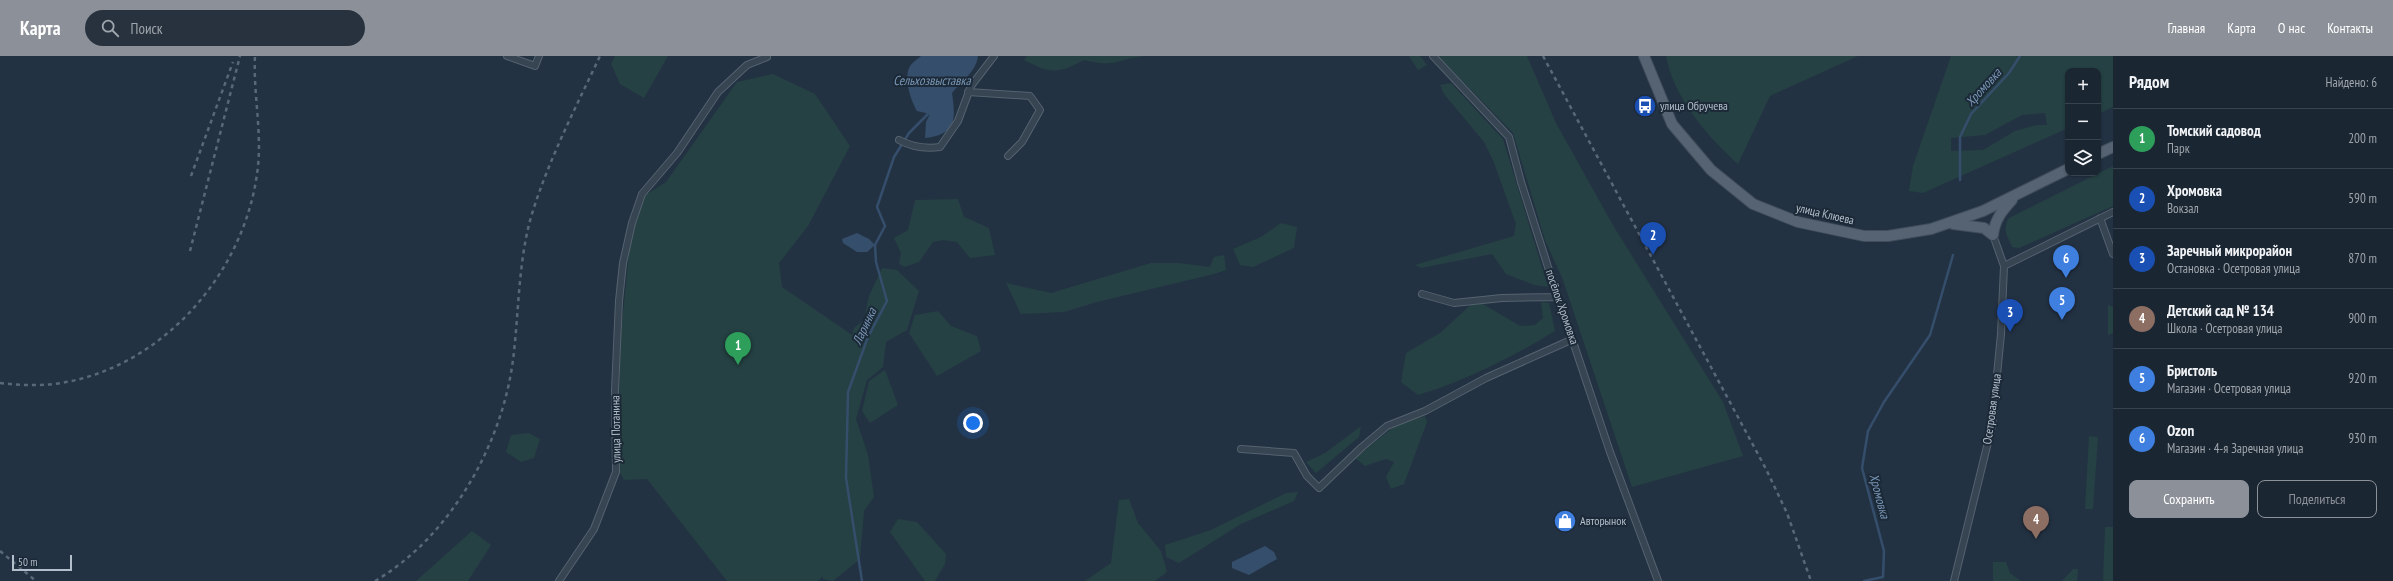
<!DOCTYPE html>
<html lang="ru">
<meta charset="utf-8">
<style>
:root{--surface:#1a2632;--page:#27323e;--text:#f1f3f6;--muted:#9fa5ac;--line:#38434d;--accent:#8c9099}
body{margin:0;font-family:"PT Sans Narrow",sans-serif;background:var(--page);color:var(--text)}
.controls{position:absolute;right:12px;top:12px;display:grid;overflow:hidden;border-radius:8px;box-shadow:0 1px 3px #0004}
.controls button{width:36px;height:36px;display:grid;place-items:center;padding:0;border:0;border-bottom:1px solid var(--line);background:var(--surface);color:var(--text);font:20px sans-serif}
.scale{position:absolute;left:12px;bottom:10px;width:60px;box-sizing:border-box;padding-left:4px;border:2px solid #b4bfcc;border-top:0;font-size:11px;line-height:14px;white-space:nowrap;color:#b4bfcc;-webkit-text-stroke:3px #1c2937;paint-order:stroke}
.you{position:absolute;left:973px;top:367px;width:14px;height:14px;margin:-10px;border:3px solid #fff;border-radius:50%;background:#1a73e8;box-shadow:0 0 0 6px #1a73e833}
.badge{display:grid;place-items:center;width:26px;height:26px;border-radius:50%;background:var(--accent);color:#fff;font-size:13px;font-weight:700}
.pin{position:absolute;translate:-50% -33px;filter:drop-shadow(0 1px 2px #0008)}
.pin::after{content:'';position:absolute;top:21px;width:14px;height:12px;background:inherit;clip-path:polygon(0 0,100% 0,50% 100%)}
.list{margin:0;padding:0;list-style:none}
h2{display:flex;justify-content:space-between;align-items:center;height:52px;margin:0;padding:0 16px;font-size:17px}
h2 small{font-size:13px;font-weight:400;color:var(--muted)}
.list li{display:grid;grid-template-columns:26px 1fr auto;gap:12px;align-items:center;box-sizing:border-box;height:60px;padding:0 16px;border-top:1px solid var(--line)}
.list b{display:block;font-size:15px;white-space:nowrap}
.list p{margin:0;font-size:13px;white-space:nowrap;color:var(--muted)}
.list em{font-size:13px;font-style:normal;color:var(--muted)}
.actions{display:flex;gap:8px;padding:12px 16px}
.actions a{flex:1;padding:9px 0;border:1px solid var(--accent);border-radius:8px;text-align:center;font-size:14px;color:var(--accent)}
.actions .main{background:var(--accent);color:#fff}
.icon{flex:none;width:22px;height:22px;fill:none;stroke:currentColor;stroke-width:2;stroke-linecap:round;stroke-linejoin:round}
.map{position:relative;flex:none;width:2113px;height:525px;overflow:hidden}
header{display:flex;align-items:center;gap:24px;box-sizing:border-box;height:56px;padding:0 20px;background:var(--accent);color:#fff}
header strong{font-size:19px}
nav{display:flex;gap:22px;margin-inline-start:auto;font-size:14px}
.search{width:280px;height:36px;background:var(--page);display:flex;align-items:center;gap:10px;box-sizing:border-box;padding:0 14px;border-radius:22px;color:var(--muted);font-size:15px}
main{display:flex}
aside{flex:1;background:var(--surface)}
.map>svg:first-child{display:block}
.green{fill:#254143;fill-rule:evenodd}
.water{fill:#354e6b}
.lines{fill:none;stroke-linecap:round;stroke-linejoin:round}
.stream{stroke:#354e6b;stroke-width:2.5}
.street-casing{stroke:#55626f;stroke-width:8}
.primary-casing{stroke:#414d5b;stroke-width:12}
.street{stroke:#374452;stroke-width:6}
.primary{stroke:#556372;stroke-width:10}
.rail{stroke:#596879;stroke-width:2.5;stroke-dasharray:4 4;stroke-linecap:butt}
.labels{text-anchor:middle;stroke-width:4;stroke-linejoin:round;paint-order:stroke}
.poi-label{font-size:12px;fill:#b4bfcc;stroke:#1c2937;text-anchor:start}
.street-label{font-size:12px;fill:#b4bfcc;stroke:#1c2937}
.water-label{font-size:13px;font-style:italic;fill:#7997b6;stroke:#1c2937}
</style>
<header>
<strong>Карта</strong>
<div class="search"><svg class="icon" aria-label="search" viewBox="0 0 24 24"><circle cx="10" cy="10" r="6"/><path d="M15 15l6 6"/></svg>Поиск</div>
<nav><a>Главная</a><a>Карта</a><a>О нас</a><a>Контакты</a></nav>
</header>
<main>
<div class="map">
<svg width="2113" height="525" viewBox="0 0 2113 525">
<rect width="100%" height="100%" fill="#233243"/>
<!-- green -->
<path class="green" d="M 615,0 L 668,0 L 644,42 L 620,28 L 611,8 Z
M 1027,0 L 1145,0 C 1117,3 1115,12 1084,4 C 1057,18 1051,18 1024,4 Z
M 1409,0 L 1420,0 L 1427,9 L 1418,14 Z
M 1438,0 L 1527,0 L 1556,67 L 1614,171 L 1723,346 L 1743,400 L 1632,431 L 1563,224 L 1545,184 L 1513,77 Z
M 1666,0 L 1858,0 L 1770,40 L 1738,108 C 1707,80 1674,42 1666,0 Z
M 1951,0 L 2113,0 L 2113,51 L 2098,58 L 2098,15 L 2068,15 L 2068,72 L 1923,137 L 1909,135 L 1913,110 ZM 2045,57 L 2047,69 L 2037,69 L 2015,75 L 1983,94 L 1951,95 L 1951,82 L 1985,79 L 2022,59 Z
M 773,18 L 815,38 L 850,90 L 808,170 L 779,207 L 782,231 L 852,279 L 854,272 L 864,264 L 869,240 L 882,212 L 897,214 L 919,235 L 907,274 L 886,286 L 883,311 L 867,324 L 856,363 L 868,399 L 874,441 L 864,455 L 860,503 L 833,525 L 823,523 L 823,520 L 818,525 L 727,525 L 647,423 L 624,424 L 618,413 L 620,289 L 629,197 L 635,168 L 644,140 L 666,126 L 737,26 Z
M 1451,27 L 1503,83 L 1548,231 L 1534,229 L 1506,218 L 1492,198 L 1421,212 L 1415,209 L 1514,180 L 1516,168 L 1493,104 L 1484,86 L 1444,38 L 1440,29 Z
M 2113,110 L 2113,150 L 2019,192 L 2012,191 C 2007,180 2002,172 2009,162 Z
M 958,143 L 964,161 L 989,172 L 995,199 L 970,202 L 957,186 L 943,184 L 933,186 L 919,206 L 905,211 L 899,208 L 901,197 L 894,182 L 908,174 L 915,144 Z
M 1281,167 L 1297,171 L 1294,192 L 1253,211 L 1240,209 L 1233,193 L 1261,181 Z
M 1224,199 L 1226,214 L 1214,218 L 1097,246 L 1064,256 L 1021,258 L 1006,227 L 1051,237 L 1151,207 L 1179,207 L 1210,211 L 1214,201 Z
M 1476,244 L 1520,270 L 1535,269 L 1543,262 L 1541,246 L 1549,247 L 1555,275 C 1511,302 1467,324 1418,339 L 1401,326 L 1406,297 L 1440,277 Z
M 2108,249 L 2113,251 L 2113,277 L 2108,279 Z
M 938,255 L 951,270 L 977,280 L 981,295 L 937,320 L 909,277 L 915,259 Z
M 885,314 L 898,349 L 870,367 L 862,355 L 869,325 Z
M 1425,360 L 1427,366 L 1404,428 L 1391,433 L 1386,421 L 1394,406 L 1386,403 L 1365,410 L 1355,402 L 1396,369 Z
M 1361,370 L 1359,381 L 1316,417 L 1306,406 L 1325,397 Z
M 529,377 L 540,383 L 534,402 L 521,406 L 506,396 L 511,379 Z
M 2089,380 L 2098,381 L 2093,453 L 2085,453 Z
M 1298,436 L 1294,445 L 1241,468 L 1179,507 L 1166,501 L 1165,489 L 1211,474 L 1286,437 Z
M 1129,443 L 1138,467 L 1161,495 L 1167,516 L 1155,525 L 1085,525 L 1111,507 L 1119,444 Z
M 898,463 L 917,466 L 946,498 L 945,508 L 935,525 L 925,525 L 890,476 Z
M 2105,471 L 2113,471 L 2113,525 L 2103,525 Z
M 472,475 L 491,489 L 468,525 L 416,525 Z
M 1993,506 L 2006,506 L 2010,517 L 2021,525 L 1993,525 Z
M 2073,513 L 2078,513 L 2077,525 L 2062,525 Z"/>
<!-- water -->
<path class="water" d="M 921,0 L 978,0 C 976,16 962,25 952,37 C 956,65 956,78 925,82 L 926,66 L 930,58 L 917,55 C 911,45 904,24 909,12 C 911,7 918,3 921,0 Z
M 857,177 L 869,183 L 875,189 L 867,196 L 857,196 L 843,187 L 842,183 Z
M 1265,490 L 1274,496 L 1277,503 L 1249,519 L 1232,512 L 1232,506 Z"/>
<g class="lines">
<!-- stream -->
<path class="stream" d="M 1960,124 L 1960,81 L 1971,58 L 2009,17 L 2020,0
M 862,525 L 846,422 L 848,336 L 868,281 L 887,245 L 876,206 L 875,189 L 885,170 L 877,151 L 894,101 L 909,77 L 931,55
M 1864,525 L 1883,521 L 1884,495 L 1862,412 L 1868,375 L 1884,346 L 1930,279 L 1953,199"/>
<!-- street casing -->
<g class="street-casing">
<path id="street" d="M 507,0 L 535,10 L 539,0
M 1433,0 L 1509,81 L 1521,126 L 1548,211 L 1610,396 L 1658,525
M 968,36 L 1030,40 L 1040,54 L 1022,86 L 1008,100
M 899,84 C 912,91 925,93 940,91 L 958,65 L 971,30 L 994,0
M 2100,162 L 2113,198
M 2004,210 L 2113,156
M 1422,238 L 1454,247 L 1502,242 L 1558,241
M 1241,393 L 1294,397 L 1307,420 L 1319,432 L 1362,391 L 1387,370 L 1425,355 L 1486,322 L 1573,283
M 559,525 L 594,473 L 616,416 L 615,334 L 619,245 L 623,207 L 632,167 L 642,138 L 677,97 L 718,36 L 747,9 L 767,1
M 1954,525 L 1992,370 L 2001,278 L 2004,210 L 1993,179"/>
</g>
<!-- primary casing -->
<g class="primary-casing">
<path id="primary" d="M 1644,0 L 1672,68 L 1711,114 L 1753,148 L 1798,166 L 1864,180 L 1888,180 L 1931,173 L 1983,155 L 2068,113
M 2098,98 L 2113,91
M 1953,168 L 1984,172 L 1993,179
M 1993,179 C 1995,163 2002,155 2012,144"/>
</g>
<!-- street -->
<use href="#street" class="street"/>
<!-- primary -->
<use href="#primary" class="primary"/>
<!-- rail -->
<path class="rail" d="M 1543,0 L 1766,413 L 1787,457 L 1811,525
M 191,120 L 233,6
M 190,195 L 240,0
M 0,327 C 18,329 36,330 54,328 C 159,315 243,220 257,118 C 263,79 253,39 255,0
M 0,495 L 36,525
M 375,525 C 450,481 502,389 513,304 C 519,257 518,207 531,161 C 548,105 575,53 600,0"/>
</g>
<!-- icons -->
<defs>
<g id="bus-disc" transform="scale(1.15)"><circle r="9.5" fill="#1a4fb4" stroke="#1c2937"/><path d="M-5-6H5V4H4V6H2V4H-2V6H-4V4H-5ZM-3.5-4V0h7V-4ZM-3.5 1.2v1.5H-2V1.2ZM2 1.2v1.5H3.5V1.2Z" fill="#fff"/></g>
<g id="shop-disc" transform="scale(1.15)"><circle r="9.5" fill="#3f7fe0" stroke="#1c2937"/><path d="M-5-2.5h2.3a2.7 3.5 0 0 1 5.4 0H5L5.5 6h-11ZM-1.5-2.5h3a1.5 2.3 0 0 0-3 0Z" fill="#fff"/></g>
</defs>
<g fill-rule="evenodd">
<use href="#bus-disc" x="1645" y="50"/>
<use href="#shop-disc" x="1565" y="465"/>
</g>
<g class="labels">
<!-- poi labels -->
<g class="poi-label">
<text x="1660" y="54">улица Обручева</text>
<text x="1580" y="469">Авторынок</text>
</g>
<!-- street labels -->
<g class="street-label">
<text transform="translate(1825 158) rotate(13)" y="4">улица Клюева</text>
<text transform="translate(1562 251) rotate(71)" y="4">посёлок Хромовка</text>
<text transform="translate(1992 353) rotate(-82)" y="4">Осетровая улица</text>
<text transform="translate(616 373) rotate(-91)" y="4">улица Потанина</text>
</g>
<!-- water labels -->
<g class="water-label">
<text x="932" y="29">Сельхозвыставка</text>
<text transform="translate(1983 31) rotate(-48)" y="5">Хромовка</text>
<text transform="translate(864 270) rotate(-65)" y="5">Ларинка</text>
<text transform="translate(1880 440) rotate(75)" y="5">Хромовка</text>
</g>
</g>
</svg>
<div class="controls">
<button>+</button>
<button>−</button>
<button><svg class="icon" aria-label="layers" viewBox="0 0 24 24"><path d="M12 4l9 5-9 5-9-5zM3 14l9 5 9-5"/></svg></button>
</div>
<div class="scale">50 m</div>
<div class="you"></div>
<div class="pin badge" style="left:738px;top:309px;background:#2e9e5b">1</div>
<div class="pin badge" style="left:1653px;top:199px;background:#1a4fb4">2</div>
<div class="pin badge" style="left:2010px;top:276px;background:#1a4fb4">3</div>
<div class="pin badge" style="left:2036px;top:483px;background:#8d6e63">4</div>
<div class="pin badge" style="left:2062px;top:264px;background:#3f7fe0">5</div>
<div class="pin badge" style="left:2066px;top:222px;background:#3f7fe0">6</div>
</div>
<aside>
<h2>Рядом<small>Найдено: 6</small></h2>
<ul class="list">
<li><span class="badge" style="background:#2e9e5b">1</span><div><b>Томский садовод</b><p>Парк</p></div><em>200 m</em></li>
<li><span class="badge" style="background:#1a4fb4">2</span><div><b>Хромовка</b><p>Вокзал</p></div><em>590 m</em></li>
<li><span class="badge" style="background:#1a4fb4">3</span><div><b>Заречный микрорайон</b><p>Остановка · Осетровая улица</p></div><em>870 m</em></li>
<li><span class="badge" style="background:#8d6e63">4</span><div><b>Детский сад № 134</b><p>Школа · Осетровая улица</p></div><em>900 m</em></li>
<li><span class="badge" style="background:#3f7fe0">5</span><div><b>Бристоль</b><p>Магазин · Осетровая улица</p></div><em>920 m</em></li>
<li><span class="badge" style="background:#3f7fe0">6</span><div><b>Ozon</b><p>Магазин · 4-я Заречная улица</p></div><em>930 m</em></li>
</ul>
<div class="actions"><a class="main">Сохранить</a><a>Поделиться</a></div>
</aside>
</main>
